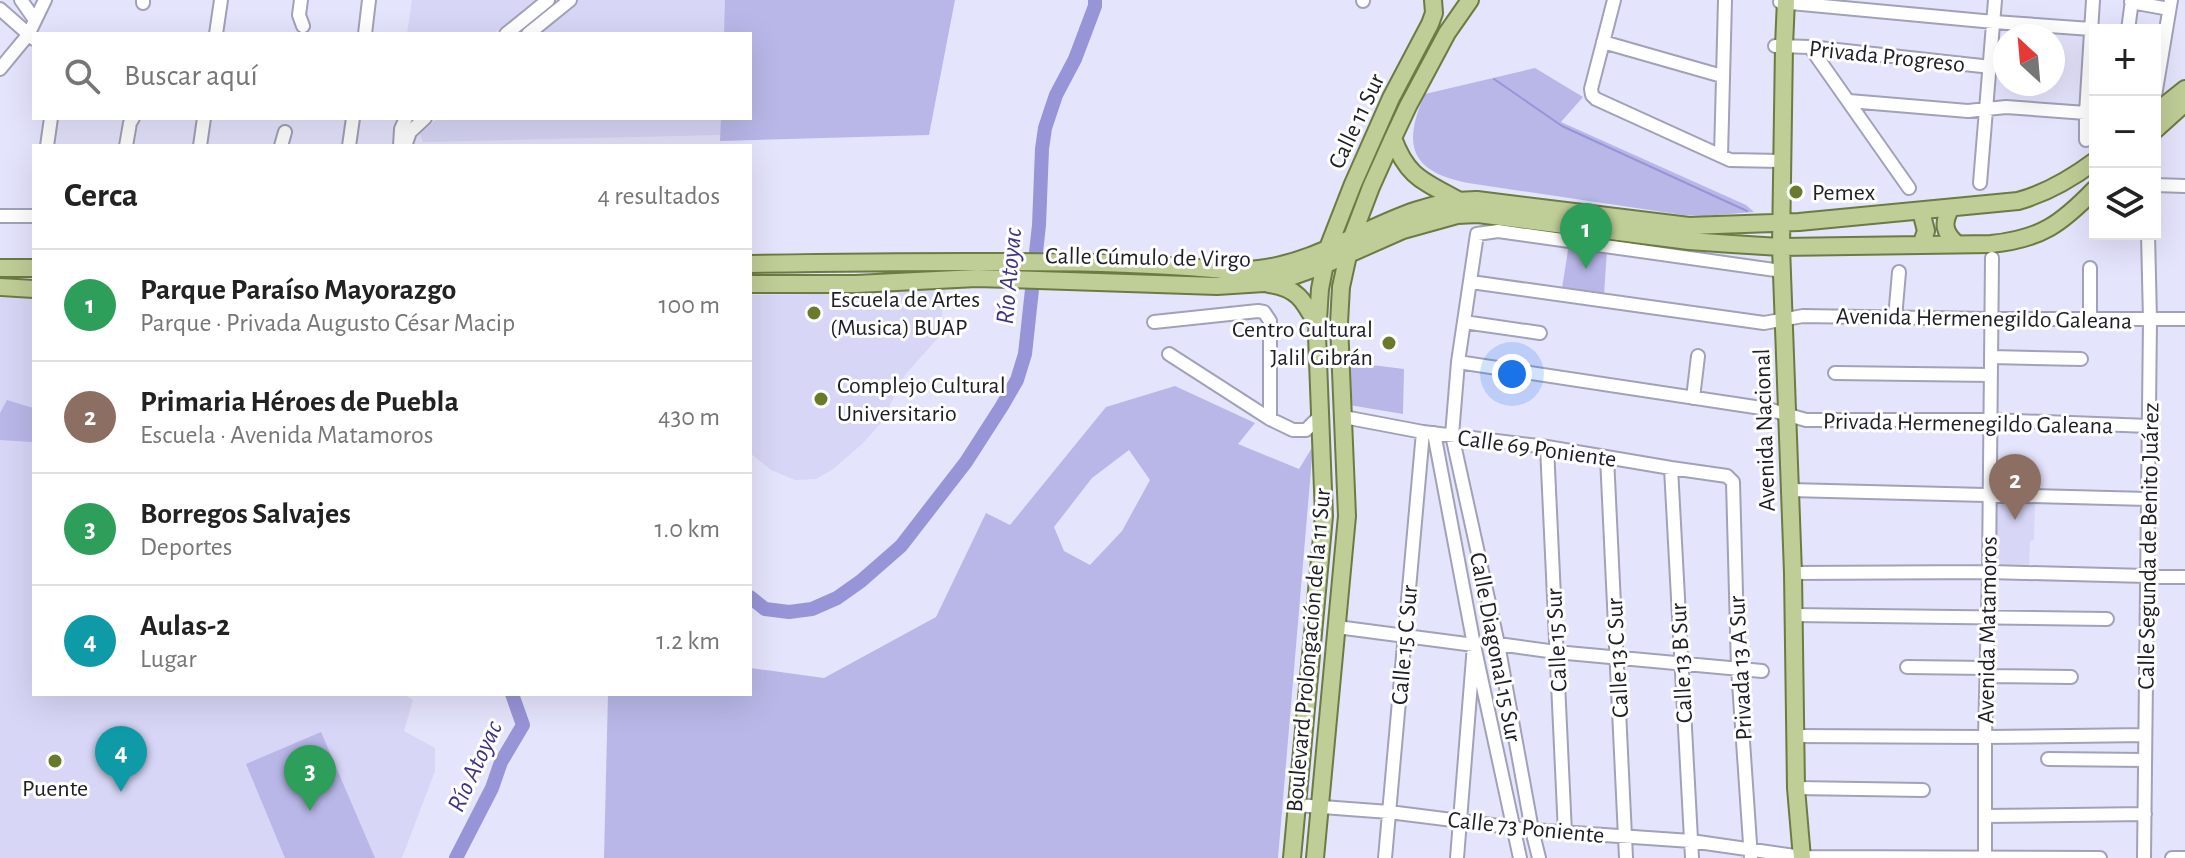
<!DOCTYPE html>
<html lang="es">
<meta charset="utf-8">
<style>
:root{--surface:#fff;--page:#f2f2f2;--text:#222;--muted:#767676;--line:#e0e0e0;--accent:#677b2b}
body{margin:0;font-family:"Alegreya Sans",sans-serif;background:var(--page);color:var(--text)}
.controls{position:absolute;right:24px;top:24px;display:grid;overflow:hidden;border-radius:0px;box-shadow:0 8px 32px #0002}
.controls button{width:72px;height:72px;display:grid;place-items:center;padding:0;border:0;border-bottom:2px solid var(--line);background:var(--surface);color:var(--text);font:40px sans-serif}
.compass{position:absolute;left:1993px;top:24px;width:72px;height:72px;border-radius:50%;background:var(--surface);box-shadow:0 8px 32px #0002;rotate:334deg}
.you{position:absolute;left:1512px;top:374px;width:28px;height:28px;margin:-20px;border:6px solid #fff;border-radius:50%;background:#1a73e8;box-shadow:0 0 0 12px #1a73e833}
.badge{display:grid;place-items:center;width:52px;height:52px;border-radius:50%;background:var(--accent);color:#fff;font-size:26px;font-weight:700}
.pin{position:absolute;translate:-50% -66px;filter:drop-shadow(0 2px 4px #0008)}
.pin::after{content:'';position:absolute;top:42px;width:28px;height:24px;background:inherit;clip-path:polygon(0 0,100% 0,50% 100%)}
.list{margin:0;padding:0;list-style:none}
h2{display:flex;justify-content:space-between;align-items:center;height:104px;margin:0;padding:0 32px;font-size:34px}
h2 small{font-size:26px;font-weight:400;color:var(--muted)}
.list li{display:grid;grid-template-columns:52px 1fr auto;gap:24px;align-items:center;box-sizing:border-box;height:112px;padding:0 32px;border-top:2px solid var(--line)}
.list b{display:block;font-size:30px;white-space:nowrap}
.list p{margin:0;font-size:26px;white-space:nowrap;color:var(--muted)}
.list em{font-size:26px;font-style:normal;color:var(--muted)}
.icon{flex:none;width:44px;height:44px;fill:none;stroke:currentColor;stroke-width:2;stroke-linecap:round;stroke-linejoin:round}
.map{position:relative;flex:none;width:2185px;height:858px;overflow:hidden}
.search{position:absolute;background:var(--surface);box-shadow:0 8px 32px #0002;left:32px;top:32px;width:720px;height:88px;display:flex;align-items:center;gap:20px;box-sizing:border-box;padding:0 28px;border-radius:0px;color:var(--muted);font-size:30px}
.panel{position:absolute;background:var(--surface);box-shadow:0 8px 32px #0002;left:32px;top:144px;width:720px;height:552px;border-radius:0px}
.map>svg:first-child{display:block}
.built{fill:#d7d6f6}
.green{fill:#b9b7e8;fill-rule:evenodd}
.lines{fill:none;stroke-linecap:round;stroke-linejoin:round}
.stream{stroke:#9894d8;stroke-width:2}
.river{stroke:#9894d8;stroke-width:14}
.minor-casing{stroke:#a1a1b8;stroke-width:16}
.major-casing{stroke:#6c7b42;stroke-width:20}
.minor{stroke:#fff;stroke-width:12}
.major{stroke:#bfcd96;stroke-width:16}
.poi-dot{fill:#677b2b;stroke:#fff;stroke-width:3}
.labels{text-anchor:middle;stroke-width:6;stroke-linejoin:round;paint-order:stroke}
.street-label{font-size:24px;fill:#212029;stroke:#fff}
.poi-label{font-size:24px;fill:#212029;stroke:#fff;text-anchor:start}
.water-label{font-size:26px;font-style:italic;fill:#403383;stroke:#fff}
</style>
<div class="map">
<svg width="2185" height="858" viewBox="0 0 2185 858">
<rect width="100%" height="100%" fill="#e5e4fd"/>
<!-- built -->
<path class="built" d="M 412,0 L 535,0 L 493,34 L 407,34 Z
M 578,0 L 726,0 L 725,34 L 538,34 Z
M 438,118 L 722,118 L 721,135 L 423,142 L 420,133 Z
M 946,289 L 938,338 L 905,375 L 881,423 L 862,444 L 832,470 L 816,479 L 795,480 L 771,470 L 750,453 L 750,295 L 884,293 Z
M 0,298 L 34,298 L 34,694 L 403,694 L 413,700 L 404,731 L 435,748 L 435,771 L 402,858 L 0,858 Z
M 1995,500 L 2035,501 L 2034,540 L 2030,541 L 2029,568 L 1993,567 Z"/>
<!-- green -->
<path class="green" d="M 725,0 L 955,0 L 929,135 L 720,141 L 721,118 L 750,118 L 750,34 L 724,34 Z
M 1535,68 L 1583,97 L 1561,122 L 1746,205 L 1754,212 L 1704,216 L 1683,215 L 1468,183 C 1410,172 1402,145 1425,94 Z
M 1569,244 L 1607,250 L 1604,295 L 1562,288 Z
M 1348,362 L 1404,369 L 1403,414 L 1349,405 Z
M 1175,386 L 1255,423 L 1238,444 L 1299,469 L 1313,446 L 1278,858 L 604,858 L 608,694 L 750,694 L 750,668 L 824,678 L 936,617 L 986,513 L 1010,525 L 1106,407 ZM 1129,450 L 1150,480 L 1122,531 L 1090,565 L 1064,551 L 1054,527 L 1092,478 Z
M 7,400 L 33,408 L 32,442 L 0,440 L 0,413 Z
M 321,732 L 375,858 L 285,858 L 246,764 Z"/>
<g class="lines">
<!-- stream -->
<path class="stream" d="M 1494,79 L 1562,126 L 1747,211"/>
<!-- river -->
<path class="river" d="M 750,597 L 765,609 L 789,612 L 812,609 L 837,598 L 861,581 L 901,546 L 966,462 L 1002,406 L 1017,380 L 1025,354 L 1039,225 L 1042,149 L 1045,128 L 1056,95 L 1075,59 L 1095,6 L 1095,0
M 456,858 L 492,788 L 501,762 L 523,725 L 512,694"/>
<!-- minor casing -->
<g class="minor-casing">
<path id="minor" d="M 21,0 L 35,20
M 143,0 L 143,3
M 301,0 L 299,15 L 303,26
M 1363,0 L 1363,1
M 1614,0 L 1591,89 L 1592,95 L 1596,99 L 1730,160 L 1781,161
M 1780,2 L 1994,22 L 2091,29
M 2131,2 L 2169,9
M 0,9 L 34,39
M 2128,30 L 2132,0
M 216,34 L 221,0
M 365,34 L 369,0
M 506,34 L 548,0
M 528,34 L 570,0
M 1603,42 L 1722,76
M 1775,46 L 1810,47 L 1991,67
M 1810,47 L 1909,188
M 0,69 L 28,35 L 45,0
M 2155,96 L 2171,0
M 1849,101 L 1968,111 L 2006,107 L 2086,113
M 2086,140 L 2086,113 L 2093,0
M 47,146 L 51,118
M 126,146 L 130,123 L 133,118
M 200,146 L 204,118
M 281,146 L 285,132
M 349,146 L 353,118
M 400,146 L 401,129 L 406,118
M 405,146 L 410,132 L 425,118
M 1721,156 L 1725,0
M 1980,183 L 1995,0
M 2155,185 L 2185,186
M 0,216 L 34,216
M 1471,282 L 1764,323 L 1803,316 L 1991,319 L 2185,319
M 1895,318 L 1899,272
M 2090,320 L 2090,268
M 1154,322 L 1258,311 L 1264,312 L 1270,321 L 1270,419
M 1464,322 L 1540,333
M 1169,354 L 1270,419 L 1293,430 L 1306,430 L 1320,416
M 1991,357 L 2081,359
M 1458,362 L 1768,409 L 1806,420 L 1991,420 L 2149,426
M 1835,373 L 1991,375
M 1693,398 L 1698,356
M 1344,417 L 1423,432 L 1547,447 L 1671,468 L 1727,476 L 1733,482 L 1738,668 L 1751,858
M 1434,433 L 1474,645 L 1520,858
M 1547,447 L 1565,833
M 1607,457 L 1626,858
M 1671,468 L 1692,858
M 1790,490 L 2148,499
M 1793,573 L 1989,572 L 2185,577
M 1793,615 L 2107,619
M 1337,627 L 1474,645 L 1457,858
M 1498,644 L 1556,652 L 1762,671
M 1907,667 L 1987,668
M 1987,676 L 2071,677
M 1795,736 L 1985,737 L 2145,735
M 2048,759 L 2145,760
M 1796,788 L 1923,790
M 1296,805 L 1389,812 L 1532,830 L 1691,841 L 1802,857 L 2100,858
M 1985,816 L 2145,814
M 1385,858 L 1423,432
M 1539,858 L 1532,830 L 1498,644 L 1452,435 L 1458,362 L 1477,234 L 1498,231 L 1782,271
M 1985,858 L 1985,737 L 1989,572 L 1992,258
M 2144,858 L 2150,320 L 2148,234
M 2172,858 L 2185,858"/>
</g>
<!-- major casing -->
<g class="major-casing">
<path id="major" d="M 1786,0 L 1784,46 L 1781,247 L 1793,573 L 1796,788 L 1802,858
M 2155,113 L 2185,89
M 2155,130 L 2185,103
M 1393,138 C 1407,177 1423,181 1458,200
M 1951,208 C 1942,223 1944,233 1957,244
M 1921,211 L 1926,231 L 1921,245
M 750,264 C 867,262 985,261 1102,263 C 1130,264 1158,265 1187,267 C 1211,269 1235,272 1259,269 C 1336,260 1398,199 1477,200 L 1689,226 L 1799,222 L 2018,201 C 2047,193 2071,179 2095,161
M 0,268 L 34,268
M 750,284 L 856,284 L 977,278 L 1217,286 L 1264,283 L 1293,276 L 1324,265 L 1403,230 L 1457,215 L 1478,214 L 1689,241 L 1732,244 L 1781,247 L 1991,244 C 2041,239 2061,224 2095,189
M 1269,284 C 1298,288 1304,301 1317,325
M 0,287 L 34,289
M 1292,858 L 1324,516 L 1317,335 L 1320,289 L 1328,248 L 1353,184 L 1391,98 L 1430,24 L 1434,13 L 1433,0
M 1315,858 L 1347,516 L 1339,323 L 1341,287 L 1352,237 L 1371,187 L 1393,138 L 1408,106 L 1447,33 L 1470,0"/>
</g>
<!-- minor -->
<use href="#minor" class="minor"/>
<!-- major -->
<use href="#major" class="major"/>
</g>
<!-- markers -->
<g class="poi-dot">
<circle cx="1796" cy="192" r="8"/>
<circle cx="814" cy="313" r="8"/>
<circle cx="1389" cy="343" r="8"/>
<circle cx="821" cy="399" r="8"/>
<circle cx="55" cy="761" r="8"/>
</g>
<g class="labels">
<!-- street labels -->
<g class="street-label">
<text transform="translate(1887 56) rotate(6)" y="8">Privada Progreso</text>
<text transform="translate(1356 121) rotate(-65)" y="8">Calle 11 Sur</text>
<text transform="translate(1148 257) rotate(1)" y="8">Calle Cúmulo de Virgo</text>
<text transform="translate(1984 318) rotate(1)" y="8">Avenida Hermenegildo Galeana</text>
<text transform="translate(1968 423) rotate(1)" y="8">Privada Hermenegildo Galeana</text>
<text transform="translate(1764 430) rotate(-92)" y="8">Avenida Nacional</text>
<text transform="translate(1537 448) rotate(8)" y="8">Calle 69 Poniente</text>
<text transform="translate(2148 546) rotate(-89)" y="8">Calle Segunda de Benito Juárez</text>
<text transform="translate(1987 630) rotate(-89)" y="8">Avenida Matamoros</text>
<text transform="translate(1556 640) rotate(-93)" y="8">Calle 15 Sur</text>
<text transform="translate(1404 645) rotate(-85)" y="8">Calle 15 C Sur</text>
<text transform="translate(1496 647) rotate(79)" y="8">Calle Diagonal 15 Sur</text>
<text transform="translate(1308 650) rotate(-85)" y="8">Boulevard Prolongación de la 11 Sur</text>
<text transform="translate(1617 658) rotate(-93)" y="8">Calle 13 C Sur</text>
<text transform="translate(1681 663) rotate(-93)" y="8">Calle 13 B Sur</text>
<text transform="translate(1740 668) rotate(-93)" y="8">Privada 13 A Sur</text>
<text transform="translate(1526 827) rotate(6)" y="8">Calle 73 Poniente</text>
</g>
<!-- poi labels -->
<g class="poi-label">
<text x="1812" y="200">Pemex</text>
<text x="830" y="307">Escuela de Artes<tspan x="830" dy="28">(Musica) BUAP</tspan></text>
<text x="1373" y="337" text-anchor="end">Centro Cultural<tspan x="1373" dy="28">Jalil Gibrán</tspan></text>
<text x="837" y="393">Complejo Cultural<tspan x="837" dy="28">Universitario</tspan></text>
<text x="55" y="796" text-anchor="middle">Puente</text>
</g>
<!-- water labels -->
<g class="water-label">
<text transform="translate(1008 276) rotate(-85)" y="9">Río Atoyac</text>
<text transform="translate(474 766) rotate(-65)" y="9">Río Atoyac</text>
</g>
</g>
</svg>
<div class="controls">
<button>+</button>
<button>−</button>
<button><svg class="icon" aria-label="layers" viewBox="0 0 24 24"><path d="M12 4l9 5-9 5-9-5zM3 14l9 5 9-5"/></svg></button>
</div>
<svg class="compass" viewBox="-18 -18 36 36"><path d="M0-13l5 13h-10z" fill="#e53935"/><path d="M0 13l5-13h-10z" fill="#767676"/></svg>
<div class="you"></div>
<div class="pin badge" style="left:1586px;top:269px;background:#2e9e5b">1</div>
<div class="pin badge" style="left:2015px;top:520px;background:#8d6e63">2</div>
<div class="pin badge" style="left:310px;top:811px;background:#2e9e5b">3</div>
<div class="pin badge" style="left:121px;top:792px;background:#0f9aa8">4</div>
<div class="search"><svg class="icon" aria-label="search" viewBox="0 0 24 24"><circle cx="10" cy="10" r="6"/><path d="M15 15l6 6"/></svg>Buscar aquí</div>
<section class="panel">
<h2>Cerca<small>4 resultados</small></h2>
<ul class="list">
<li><span class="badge" style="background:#2e9e5b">1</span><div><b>Parque Paraíso Mayorazgo</b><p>Parque · Privada Augusto César Macip</p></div><em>100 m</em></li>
<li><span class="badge" style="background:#8d6e63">2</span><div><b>Primaria Héroes de Puebla</b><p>Escuela · Avenida Matamoros</p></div><em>430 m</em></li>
<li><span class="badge" style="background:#2e9e5b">3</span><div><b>Borregos Salvajes</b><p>Deportes</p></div><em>1.0 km</em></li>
<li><span class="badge" style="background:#0f9aa8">4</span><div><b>Aulas-2</b><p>Lugar</p></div><em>1.2 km</em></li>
</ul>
</section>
</div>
